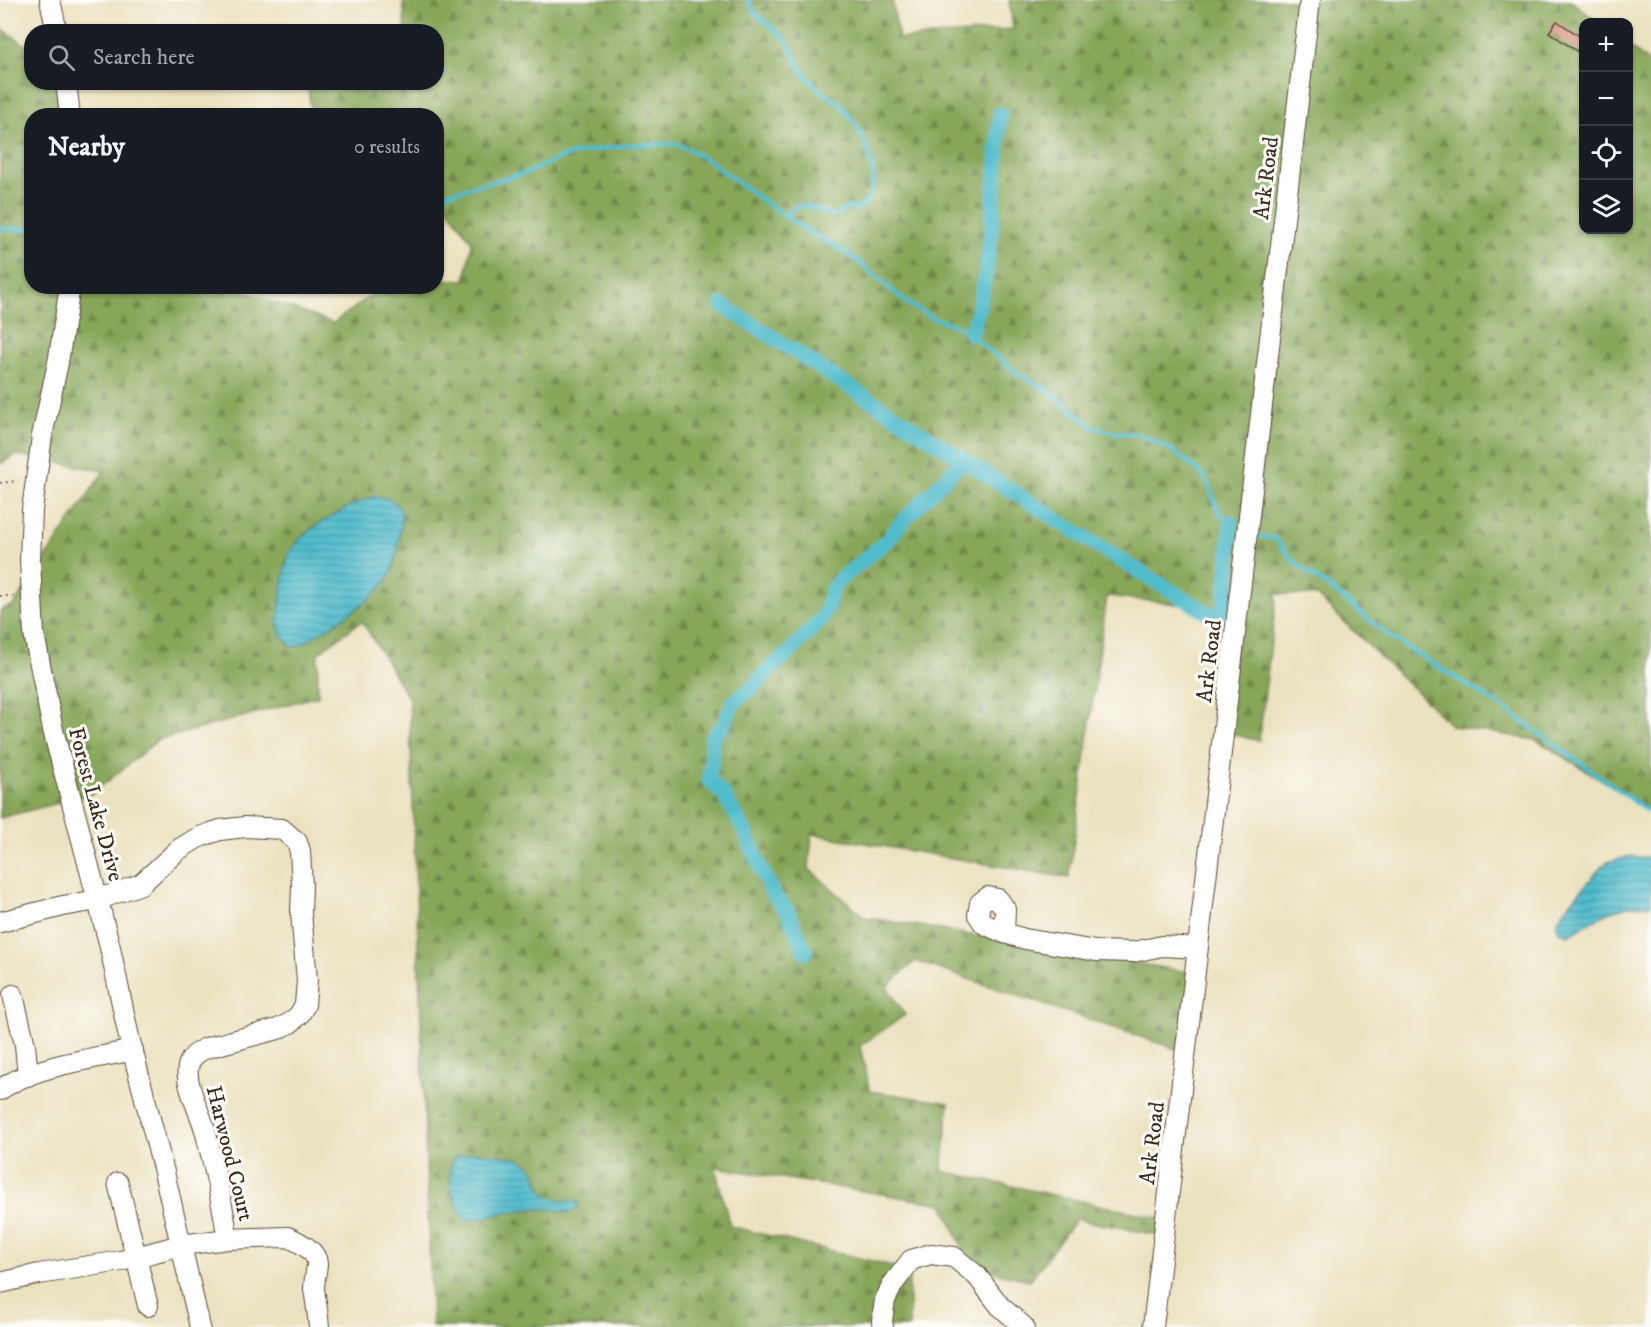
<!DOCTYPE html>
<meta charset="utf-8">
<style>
:root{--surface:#171b24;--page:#242831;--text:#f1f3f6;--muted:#9ea1a6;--line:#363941}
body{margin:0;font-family:"IM FELL DW Pica",serif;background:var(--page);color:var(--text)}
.controls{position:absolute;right:18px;top:18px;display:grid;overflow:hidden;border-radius:12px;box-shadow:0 2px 4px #0004}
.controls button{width:54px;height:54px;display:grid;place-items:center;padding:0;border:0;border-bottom:2px solid var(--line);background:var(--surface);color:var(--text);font:30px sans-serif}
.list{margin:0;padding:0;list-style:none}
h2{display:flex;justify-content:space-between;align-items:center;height:78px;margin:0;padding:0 24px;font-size:26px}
h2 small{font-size:20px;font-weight:400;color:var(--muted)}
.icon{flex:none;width:33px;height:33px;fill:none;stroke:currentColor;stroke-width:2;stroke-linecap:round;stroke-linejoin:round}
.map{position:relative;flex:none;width:1651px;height:1327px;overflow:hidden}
.search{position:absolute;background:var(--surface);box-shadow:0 2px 4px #0004;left:24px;top:24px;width:420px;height:66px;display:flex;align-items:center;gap:15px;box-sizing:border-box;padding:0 21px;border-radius:24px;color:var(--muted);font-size:22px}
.panel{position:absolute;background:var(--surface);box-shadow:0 2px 4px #0004;left:24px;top:108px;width:420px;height:186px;border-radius:24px}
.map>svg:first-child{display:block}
.forest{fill:url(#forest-firs);stroke:#61683c;stroke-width:1.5}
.water{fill:url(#water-rules);stroke:#457274;stroke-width:1.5}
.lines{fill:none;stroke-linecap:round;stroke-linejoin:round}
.stream{stroke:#4fbbcb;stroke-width:4.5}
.canal{stroke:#4fbbcb;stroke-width:15}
.building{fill:url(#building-back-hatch)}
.minor-casing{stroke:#554636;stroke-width:22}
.path{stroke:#554636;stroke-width:2;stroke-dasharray:1.5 4.5;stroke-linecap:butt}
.minor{stroke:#fff;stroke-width:20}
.labels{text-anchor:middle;stroke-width:6;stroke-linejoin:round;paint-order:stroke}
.street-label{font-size:22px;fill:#3b2a1e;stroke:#fdfcf7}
</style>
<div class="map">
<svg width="1651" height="1327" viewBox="0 0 1651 1327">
<defs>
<pattern id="forest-firs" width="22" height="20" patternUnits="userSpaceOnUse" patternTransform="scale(1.5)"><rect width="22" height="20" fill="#87a659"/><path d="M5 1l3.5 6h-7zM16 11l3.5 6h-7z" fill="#708749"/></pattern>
<pattern id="water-rules" width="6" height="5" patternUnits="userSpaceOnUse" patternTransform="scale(1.5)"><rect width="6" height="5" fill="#4fbbcb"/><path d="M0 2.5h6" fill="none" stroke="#4398a4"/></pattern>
<pattern id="building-back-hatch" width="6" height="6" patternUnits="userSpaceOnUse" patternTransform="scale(1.5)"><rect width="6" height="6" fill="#da9681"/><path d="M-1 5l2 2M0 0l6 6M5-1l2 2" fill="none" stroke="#b27b69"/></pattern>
</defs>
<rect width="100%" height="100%" fill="#fdfcf7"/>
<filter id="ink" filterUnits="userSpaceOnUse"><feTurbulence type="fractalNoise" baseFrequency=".0167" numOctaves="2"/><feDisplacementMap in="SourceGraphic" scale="12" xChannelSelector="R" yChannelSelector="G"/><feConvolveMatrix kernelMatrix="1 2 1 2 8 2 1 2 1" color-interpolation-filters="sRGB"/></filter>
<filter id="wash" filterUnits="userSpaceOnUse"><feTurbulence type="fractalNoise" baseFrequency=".008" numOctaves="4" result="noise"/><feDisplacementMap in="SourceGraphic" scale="24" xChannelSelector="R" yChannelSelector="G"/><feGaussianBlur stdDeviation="1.35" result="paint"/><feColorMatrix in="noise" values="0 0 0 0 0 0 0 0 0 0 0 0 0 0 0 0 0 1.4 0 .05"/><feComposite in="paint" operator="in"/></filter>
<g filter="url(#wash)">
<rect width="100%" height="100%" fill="#ebe2c0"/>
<!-- forest -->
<path class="forest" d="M 403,0 L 892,0 L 899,39 L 1013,29 L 1009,0 L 1570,0 L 1598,22 L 1584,22 L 1584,230 L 1628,230 L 1629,46 L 1651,64 L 1651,810 L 1536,740 L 1452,726 L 1317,596 L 1277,594 L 1259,741 L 1224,732 L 1238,611 L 1107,596 L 1069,878 L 812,834 L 809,869 L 865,917 L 1195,973 L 1185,1052 L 915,961 L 887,987 L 905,1015 L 860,1046 L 870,1091 L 949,1103 L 942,1171 L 1165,1219 L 1163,1236 L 1076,1219 L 1030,1280 L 971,1268 L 943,1204 L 715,1167 L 730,1226 L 909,1270 L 909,1327 L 432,1327 L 409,699 L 362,621 L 318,653 L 318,696 L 158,740 L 92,794 L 0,818 L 0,610 L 14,605 L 104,471 L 17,455 L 0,464 L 0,27 L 31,49 L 32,82 L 54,83 L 67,115 L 32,116 L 32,286 L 231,287 L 333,323 L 383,287 L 436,286 L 437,279 L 465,280 L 472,242 L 437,193 L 436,116 L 312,115 L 307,83 L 374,92 L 383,83 L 436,82 L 436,32 L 405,31 Z"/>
<!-- water -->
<path class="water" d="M 376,496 C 396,499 404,506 401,527 C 398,542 398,559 391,573 C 378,601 326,628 301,645 L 293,647 C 285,642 280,634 278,625 C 277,619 285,567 287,560 C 289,553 294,545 299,540 C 313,524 355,502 376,496 Z
M 1631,856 L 1651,858 L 1651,905 L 1629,906 L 1611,911 L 1568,935 L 1559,931 L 1556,924 L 1562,913 L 1601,867 L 1607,862 Z
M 477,1152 C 494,1156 512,1154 527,1163 C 540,1170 536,1190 550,1197 C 559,1201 569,1200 578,1202 L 579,1207 L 569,1213 C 535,1202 502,1215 468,1220 C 453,1209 445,1172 455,1157 Z"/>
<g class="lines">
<!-- stream -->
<path class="stream" d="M 748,0 C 757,22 777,26 788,43 C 793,51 795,60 800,68 C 806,75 812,82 818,88 C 825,95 834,98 840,105 C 863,127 890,186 858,209 L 849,207 L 833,216 C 823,212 807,203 796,207 C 792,209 788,213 784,216
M 436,196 L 526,173 L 560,158 L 573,154 L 626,145 L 677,144 L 686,148 L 706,159 L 787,218 L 857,260 L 907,303 L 933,318 L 955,325 L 969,333 L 1018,374 L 1049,391 L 1093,427 L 1116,433 L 1137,434 L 1170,449 L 1199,471 L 1207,481 L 1219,513 L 1231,522
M 0,229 L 32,229
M 1256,535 L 1276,539 L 1290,557 L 1304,570 L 1330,588 L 1389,636 L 1501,706 L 1651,813"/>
<!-- canal -->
<path class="canal" d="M 722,305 L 1104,550 L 1211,615 C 1215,615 1217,616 1220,613 C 1229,603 1230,538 1231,522
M 971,334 C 993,268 995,184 1000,114
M 806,952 L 787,911 L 772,893 L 744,830 L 723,794 L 709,780 L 711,766 L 712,737 L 723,726 L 733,703 L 751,689 L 773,666 L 789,653 L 822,618 L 826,610 L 832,590 L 839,580 L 888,540 L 900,524 L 964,460"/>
</g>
<g id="blocks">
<!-- building -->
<path class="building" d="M 1557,21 L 1584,39 L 1584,45 L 1578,52 L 1549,32 Z"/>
</g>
</g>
<g filter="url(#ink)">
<use href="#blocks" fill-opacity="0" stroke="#554636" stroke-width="1.5"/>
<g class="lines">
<!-- minor casing -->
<g class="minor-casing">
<path id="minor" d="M 50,0 L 57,32
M 66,82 L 70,116
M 70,286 L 58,363 L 42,436 L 32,510 L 30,560 L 34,634 L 53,730 L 109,943 L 129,1037 L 164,1172 L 200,1327
M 0,922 L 63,906 L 97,900 L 141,884 L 178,850 L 197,838 L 208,834 L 220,830 L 245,827 L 282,829 L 297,842 L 300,851 L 302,886 L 301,913 L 307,980 L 305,1005 L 299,1015 L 290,1023 L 278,1029 L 206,1048 C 197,1052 190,1057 188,1067 C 185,1085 200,1112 205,1130 C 214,1165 222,1202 228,1239
M 1004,933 L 1005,909 L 998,899 L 988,897 L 980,903 L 978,915 L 984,924 L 1004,933 L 1025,939 L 1096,951 L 1133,952 L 1162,946 L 1198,948
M 13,995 L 25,1045 L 28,1076
M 0,1090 C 32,1066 93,1059 133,1050
M 118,1183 L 148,1306
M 0,1283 L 39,1274 L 121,1261 L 181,1245 L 228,1239 L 288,1237 C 299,1242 318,1251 317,1265 C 316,1273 314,1281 314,1289 C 316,1302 318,1314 319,1327
M 883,1327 L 882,1321 L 885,1300 L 893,1284 L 911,1260 L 931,1254 L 954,1257 L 977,1276 L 1000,1306 L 1024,1327
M 1153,1327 L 1310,0"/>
</g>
<!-- path -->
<path class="path" d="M 0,483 L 18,481
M 0,596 L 15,596"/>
<!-- minor -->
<use href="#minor" class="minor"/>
</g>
</g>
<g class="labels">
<!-- street labels -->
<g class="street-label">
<text transform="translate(1265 178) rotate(-83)" y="8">Ark Road</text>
<text transform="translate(1208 661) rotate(-83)" y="8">Ark Road</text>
<text transform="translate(97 804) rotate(75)" y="8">Forest Lake Drive</text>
<text transform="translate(1151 1143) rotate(-83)" y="8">Ark Road</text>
<text transform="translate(231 1153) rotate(76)" y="8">Harwood Court</text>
</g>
</g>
</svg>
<div class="controls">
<button>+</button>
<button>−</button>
<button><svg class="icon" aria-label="locate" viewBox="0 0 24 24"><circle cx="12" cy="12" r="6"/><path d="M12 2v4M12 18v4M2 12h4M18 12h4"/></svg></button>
<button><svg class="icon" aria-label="layers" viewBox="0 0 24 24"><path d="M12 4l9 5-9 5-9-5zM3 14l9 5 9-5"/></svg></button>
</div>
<div class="search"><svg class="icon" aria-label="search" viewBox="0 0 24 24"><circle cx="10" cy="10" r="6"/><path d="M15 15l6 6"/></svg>Search here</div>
<section class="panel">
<h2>Nearby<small>0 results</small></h2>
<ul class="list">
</ul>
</section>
</div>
